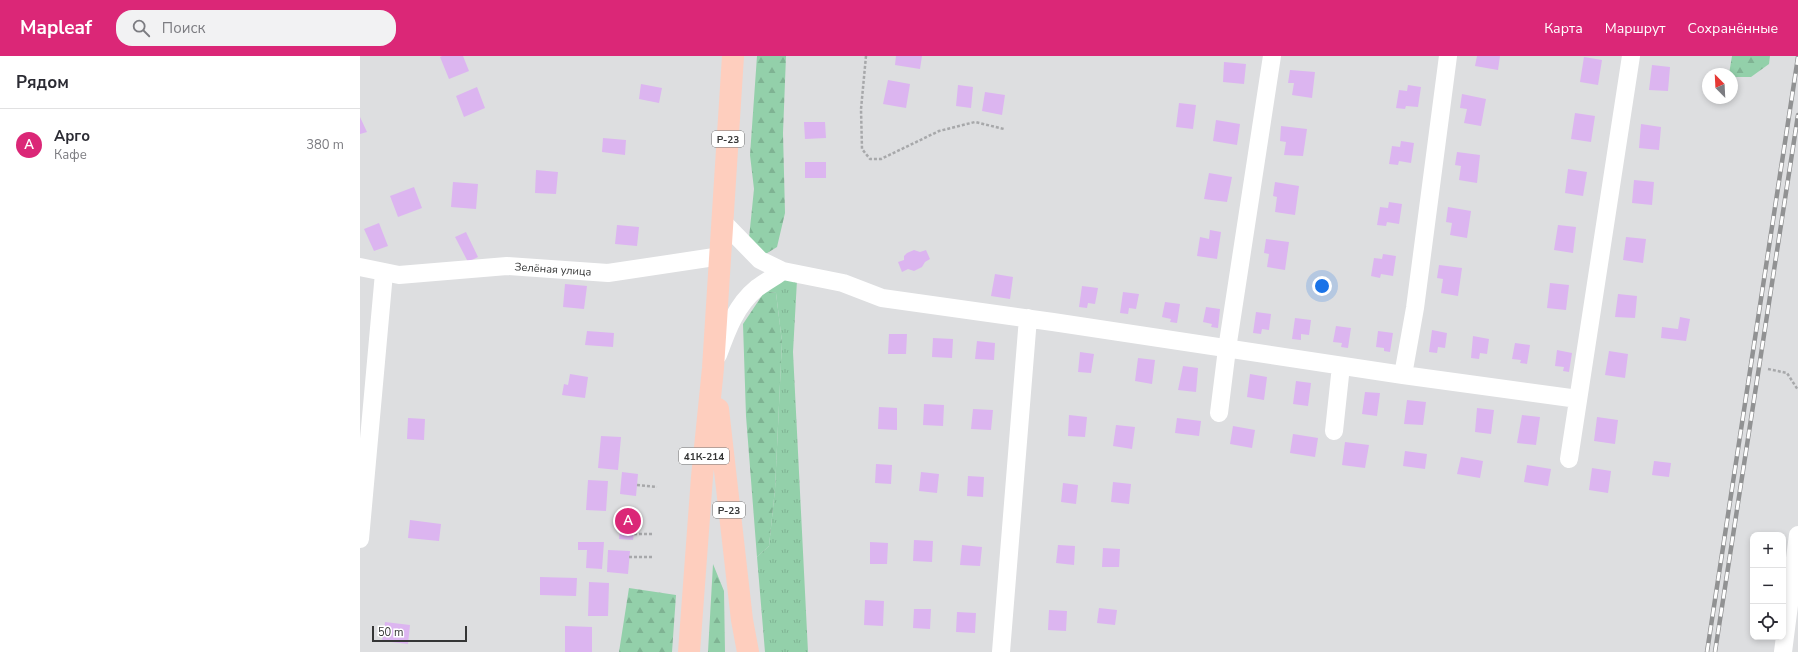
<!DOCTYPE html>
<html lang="ru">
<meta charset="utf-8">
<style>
:root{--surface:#fff;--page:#f2f2f3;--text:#2b2b33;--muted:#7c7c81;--line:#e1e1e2;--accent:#db2777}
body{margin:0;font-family:"Nunito Sans",sans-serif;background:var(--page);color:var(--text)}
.controls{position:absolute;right:12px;bottom:12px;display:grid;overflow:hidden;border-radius:8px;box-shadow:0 2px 6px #0003}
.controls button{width:36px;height:36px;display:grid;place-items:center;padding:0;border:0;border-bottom:1px solid var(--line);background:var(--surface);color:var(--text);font:20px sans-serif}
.compass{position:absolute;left:1342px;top:12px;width:36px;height:36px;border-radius:50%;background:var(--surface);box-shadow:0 2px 6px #0003;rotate:336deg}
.scale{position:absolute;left:12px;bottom:10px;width:95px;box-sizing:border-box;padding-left:4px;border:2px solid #353636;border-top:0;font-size:11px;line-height:14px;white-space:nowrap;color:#353636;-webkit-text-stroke:3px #fff;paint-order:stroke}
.you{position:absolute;left:962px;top:230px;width:14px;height:14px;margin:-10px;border:3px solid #fff;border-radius:50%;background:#1a73e8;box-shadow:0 0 0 6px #1a73e833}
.badge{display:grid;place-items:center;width:26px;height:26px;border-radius:50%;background:var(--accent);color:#fff;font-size:13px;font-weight:700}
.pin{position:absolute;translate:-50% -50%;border:2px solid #fff;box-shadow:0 1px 4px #0006}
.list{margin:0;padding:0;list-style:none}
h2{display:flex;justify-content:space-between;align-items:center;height:52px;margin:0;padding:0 16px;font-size:17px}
h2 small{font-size:13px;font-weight:400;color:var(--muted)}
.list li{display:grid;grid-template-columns:26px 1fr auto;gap:12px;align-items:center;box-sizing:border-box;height:72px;padding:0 16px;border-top:1px solid var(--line)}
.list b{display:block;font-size:15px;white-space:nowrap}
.list p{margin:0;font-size:13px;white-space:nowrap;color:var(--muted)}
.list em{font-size:13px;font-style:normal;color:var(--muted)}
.icon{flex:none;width:22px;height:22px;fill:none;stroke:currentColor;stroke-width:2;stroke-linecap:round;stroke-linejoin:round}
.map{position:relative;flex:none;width:1438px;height:596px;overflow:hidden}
header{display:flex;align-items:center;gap:24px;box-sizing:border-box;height:56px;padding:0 20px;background:var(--accent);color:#fff}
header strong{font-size:19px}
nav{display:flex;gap:22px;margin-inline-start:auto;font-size:14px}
.search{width:280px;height:36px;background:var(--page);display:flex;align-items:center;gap:10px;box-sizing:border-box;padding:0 14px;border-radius:16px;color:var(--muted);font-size:15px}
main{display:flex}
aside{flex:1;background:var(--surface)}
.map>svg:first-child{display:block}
.grass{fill:url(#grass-tufts)}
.forest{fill:url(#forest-firs)}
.building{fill:#dcb5f0}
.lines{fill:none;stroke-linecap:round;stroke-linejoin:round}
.path{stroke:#a7a8aa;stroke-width:2.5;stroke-dasharray:3 2;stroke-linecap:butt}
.minor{stroke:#fff;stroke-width:18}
.major{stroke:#fecebe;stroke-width:22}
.rail-casing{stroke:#919293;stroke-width:4.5}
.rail{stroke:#fff;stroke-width:3;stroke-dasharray:9;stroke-linecap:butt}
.labels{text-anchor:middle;stroke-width:3.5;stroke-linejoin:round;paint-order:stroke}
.shield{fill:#fff;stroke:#727272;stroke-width:1}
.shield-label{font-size:10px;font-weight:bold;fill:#353636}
.street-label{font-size:11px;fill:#353636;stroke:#fff}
</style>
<header>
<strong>Mapleaf</strong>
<div class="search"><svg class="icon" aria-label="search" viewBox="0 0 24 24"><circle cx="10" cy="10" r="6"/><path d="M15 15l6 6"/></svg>Поиск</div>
<nav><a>Карта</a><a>Маршрут</a><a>Сохранённые</a></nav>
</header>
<main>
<aside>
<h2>Рядом<small></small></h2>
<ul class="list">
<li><span class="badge">A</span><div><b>Арго</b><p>Кафе</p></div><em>380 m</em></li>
</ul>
</aside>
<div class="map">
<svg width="1438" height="596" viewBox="0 0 1438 596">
<defs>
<pattern id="grass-tufts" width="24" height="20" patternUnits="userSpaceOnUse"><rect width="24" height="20" fill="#93d0aa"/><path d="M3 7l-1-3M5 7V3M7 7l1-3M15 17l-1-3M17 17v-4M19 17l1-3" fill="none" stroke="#7fb393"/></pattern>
<pattern id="forest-firs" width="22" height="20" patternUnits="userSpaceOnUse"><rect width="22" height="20" fill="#93d0aa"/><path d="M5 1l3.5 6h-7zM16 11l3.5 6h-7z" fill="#7fb393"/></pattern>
</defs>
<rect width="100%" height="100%" fill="#dddee0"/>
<!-- grass -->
<path class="grass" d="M 419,224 L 437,224 L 433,296 L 448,596 L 405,596 L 397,501 L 409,490 L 415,433 L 422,286 L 416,237 L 405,235 Z"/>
<!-- forest -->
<path class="forest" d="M 397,0 L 426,0 L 423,77 L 425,157 L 417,191 L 404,199 L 389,182 L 394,133 L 390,99 Z
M 1372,0 L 1410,0 L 1409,8 L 1391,21 L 1372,21 L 1372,18 L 1369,18 Z
M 405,235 L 416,237 L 422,286 L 415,433 L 409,490 L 397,501 L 386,360 L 383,268 Z
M 353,508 L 364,535 L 365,596 L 348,596 Z
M 269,532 L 316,539 L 312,596 L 259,596 Z"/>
<!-- building -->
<path class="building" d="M 82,0 L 103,0 L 109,15 L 89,23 L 80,1 Z
M 536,0 L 562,0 L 560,13 L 535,9 Z
M 1117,0 L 1140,0 L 1138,14 L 1115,10 Z
M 1224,1 L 1242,4 L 1238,29 L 1220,26 Z
M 864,6 L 886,8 L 884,28 L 863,26 Z
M 1292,9 L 1310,11 L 1308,35 L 1289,34 Z
M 930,14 L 955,16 L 952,42 L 932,39 L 934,27 L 928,27 Z
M 528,24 L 550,28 L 546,52 L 523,48 Z
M 281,28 L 302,32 L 299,47 L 279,43 Z
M 598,29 L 613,31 L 611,52 L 596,50 Z
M 1048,29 L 1061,31 L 1058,51 L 1046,50 L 1045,53 L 1036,52 L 1039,34 L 1047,35 Z
M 117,31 L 125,52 L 104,61 L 96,40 Z
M 625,36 L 645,39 L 642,59 L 622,55 Z
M 1102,38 L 1126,43 L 1121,70 L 1104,67 L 1107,53 L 1100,52 Z
M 819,47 L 836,49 L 833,73 L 816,71 Z
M 1215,57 L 1235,60 L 1231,86 L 1211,83 Z
M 0,61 L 7,76 L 0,78 Z
M 856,64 L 880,68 L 877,89 L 853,85 Z
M 444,66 L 465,66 L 466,82 L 445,83 Z
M 1281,68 L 1301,71 L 1299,94 L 1279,92 Z
M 921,70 L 947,73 L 943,100 L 924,99 L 926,86 L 920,85 Z
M 243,82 L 266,84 L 265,99 L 242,96 Z
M 1041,85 L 1054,87 L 1051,107 L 1039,105 L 1038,109 L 1029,108 L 1032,90 L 1040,91 Z
M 1097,96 L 1120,99 L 1117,127 L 1099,124 L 1101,110 L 1095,109 Z
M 445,106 L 466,106 L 466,122 L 445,122 Z
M 1208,113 L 1227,116 L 1223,140 L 1205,137 Z
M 176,114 L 198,116 L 196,138 L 175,137 Z
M 849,117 L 872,121 L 867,146 L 844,143 Z
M 1274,124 L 1294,126 L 1292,149 L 1272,147 Z
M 93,126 L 118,128 L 116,153 L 91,151 Z
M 915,126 L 939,130 L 935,159 L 915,156 L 917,141 L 913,140 Z
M 54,131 L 62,152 L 38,161 L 30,140 Z
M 1029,146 L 1042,148 L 1039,168 L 1027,166 L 1026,170 L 1017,169 L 1020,151 L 1028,152 Z
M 1088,151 L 1111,155 L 1107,182 L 1090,179 L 1092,167 L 1086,166 Z
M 19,167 L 28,190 L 14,195 L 4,173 Z
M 257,169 L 279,171 L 277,190 L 255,188 Z
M 1198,169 L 1216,171 L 1213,197 L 1194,194 Z
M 850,174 L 861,176 L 857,203 L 837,200 L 840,181 L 849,183 Z
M 106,176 L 118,201 L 108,206 L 95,181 Z
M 1266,181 L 1286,183 L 1283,207 L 1263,204 Z
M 906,183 L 929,186 L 925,214 L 907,211 L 909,198 L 904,197 Z
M 554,194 L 560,196 L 566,194 L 570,203 L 565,206 L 562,211 L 554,215 L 548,213 L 542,216 L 538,206 L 544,204 L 544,200 L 547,197 Z
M 1023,198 L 1036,200 L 1033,220 L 1021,218 L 1020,222 L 1011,220 L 1014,202 L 1022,203 Z
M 1079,209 L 1102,212 L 1098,240 L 1081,237 L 1083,223 L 1077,222 Z
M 635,218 L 653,221 L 650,243 L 631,240 Z
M 1190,227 L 1209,229 L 1206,254 L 1187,252 Z
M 205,228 L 227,230 L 224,253 L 203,251 Z
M 722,230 L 738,232 L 735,248 L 728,247 L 727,252 L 719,251 Z
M 763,236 L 779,238 L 776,253 L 769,252 L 768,258 L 760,257 Z
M 1258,238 L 1277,240 L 1275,262 L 1255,261 Z
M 805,246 L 820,248 L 817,267 L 810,266 L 811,263 L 802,261 Z
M 846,251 L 860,253 L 858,272 L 851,271 L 852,268 L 843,266 Z
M 896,256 L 911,258 L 909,274 L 902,273 L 901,278 L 893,277 Z
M 1320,261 L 1330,263 L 1326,285 L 1301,282 L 1302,271 L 1318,273 Z
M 935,262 L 951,264 L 949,279 L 941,278 L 941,284 L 932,283 Z
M 976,270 L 991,272 L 988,292 L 981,291 L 982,287 L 973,286 Z
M 1072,274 L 1087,277 L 1085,292 L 1078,291 L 1077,297 L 1069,296 Z
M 227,275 L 254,277 L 253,291 L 225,289 Z
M 1018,275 L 1033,277 L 1030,296 L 1024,295 L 1024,292 L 1016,291 Z
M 529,278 L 547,278 L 546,298 L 528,298 Z
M 1113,280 L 1129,283 L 1127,298 L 1120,297 L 1119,303 L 1111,302 Z
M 573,282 L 593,283 L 592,302 L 572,301 Z
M 617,285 L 635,287 L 634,304 L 615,303 Z
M 1155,287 L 1170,289 L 1167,308 L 1160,307 L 1161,304 L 1152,303 Z
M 1197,294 L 1212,297 L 1209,316 L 1203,315 L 1204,311 L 1195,310 Z
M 1249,295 L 1268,298 L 1265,322 L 1245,319 Z
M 720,296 L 734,298 L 731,317 L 718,316 Z
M 778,302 L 795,304 L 792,328 L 775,325 Z
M 823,310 L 838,312 L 836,336 L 818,334 Z
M 210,318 L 228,321 L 225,342 L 202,339 L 204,328 L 208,329 Z
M 890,318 L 907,321 L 904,344 L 887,341 Z
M 936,325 L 951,327 L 948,350 L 933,348 Z
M 1005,336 L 1020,337 L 1017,360 L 1002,358 Z
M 1047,344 L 1066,346 L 1063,369 L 1044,368 Z
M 564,348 L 584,349 L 583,370 L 563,369 Z
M 519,351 L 537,352 L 537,374 L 518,373 Z
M 1117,352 L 1134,354 L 1131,378 L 1115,376 Z
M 613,353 L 633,354 L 631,374 L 611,373 Z
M 709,359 L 727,361 L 725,381 L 708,380 Z
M 1162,359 L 1180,361 L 1176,389 L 1157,387 Z
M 1237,361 L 1258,364 L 1255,388 L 1234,385 Z
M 48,362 L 65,363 L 64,384 L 47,383 Z
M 817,362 L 841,365 L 839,380 L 815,377 Z
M 756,369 L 775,371 L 772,393 L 753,390 Z
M 873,370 L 895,374 L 892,392 L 870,388 Z
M 933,378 L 958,382 L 955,401 L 930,397 Z
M 241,380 L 261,381 L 258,414 L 238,412 Z
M 985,386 L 1009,389 L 1005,412 L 982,409 Z
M 1045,395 L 1067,398 L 1065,413 L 1043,410 Z
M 1101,401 L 1123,405 L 1120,422 L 1097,418 Z
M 1294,405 L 1311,407 L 1309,421 L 1292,419 Z
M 516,408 L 532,409 L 531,428 L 515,427 Z
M 1167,409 L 1191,413 L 1188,430 L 1164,426 Z
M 1232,412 L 1251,415 L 1248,437 L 1229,434 Z
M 262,416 L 278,418 L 276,440 L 260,438 Z
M 561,416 L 579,418 L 577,437 L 559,435 Z
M 608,420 L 624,421 L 623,441 L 607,440 Z
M 228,424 L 248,425 L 246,455 L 226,454 Z
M 753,426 L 771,428 L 769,448 L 751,446 Z
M 703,427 L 718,429 L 716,448 L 701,446 Z
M 262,452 L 277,453 L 273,484 L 259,483 Z
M 50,464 L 81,468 L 79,485 L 48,482 Z
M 554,484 L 573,485 L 572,506 L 553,505 Z
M 218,486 L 244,486 L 242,513 L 226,512 L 227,494 L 218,494 Z
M 510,486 L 528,487 L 527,508 L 510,508 Z
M 602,489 L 622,491 L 620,510 L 600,509 Z
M 698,489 L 715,490 L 714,509 L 696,507 Z
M 743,492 L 760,493 L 759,511 L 742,511 Z
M 248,494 L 270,495 L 268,518 L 247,516 Z
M 180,521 L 217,522 L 216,540 L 180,539 Z
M 229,526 L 249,527 L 248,560 L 228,560 Z
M 505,544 L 524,545 L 523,570 L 504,569 Z
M 739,552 L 757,554 L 755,569 L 737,567 Z
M 554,553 L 571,553 L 570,573 L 553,572 Z
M 689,554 L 707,555 L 706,575 L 688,574 Z
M 597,556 L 616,557 L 615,577 L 596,576 Z
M 25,566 L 50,569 L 48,588 L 22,585 Z
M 205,570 L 232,571 L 232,596 L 205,596 Z"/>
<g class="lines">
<!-- path -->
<path class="path" d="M 506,0 L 501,53 L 502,93 L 510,103 L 521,103 L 579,75 L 615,66 L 644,73
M 1408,313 L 1427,317 L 1438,334
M 277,429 L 297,431
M 274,478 L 294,478
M 269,501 L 292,501"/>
<!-- minor -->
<path class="minor" d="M 363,166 L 400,204 L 423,215 L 483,227 L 522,242 L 693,266 L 1043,319 L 1218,343
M 0,211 L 39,219 L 147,210 L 248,217 L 361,200
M 358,299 C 367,274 376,249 397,232 C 405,226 414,221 423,215
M 1043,319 L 1055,252 L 1088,0
M 859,357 L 867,293 L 912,0
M 974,375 L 981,310
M 1209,403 L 1271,0
M 0,483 L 24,217
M 641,596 L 668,262
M 1423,596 L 1438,479"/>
<!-- major -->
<path class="major" d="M 358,353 L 382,564 L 388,596
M 329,596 L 342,421 L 353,312 L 373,0"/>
<!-- rail casing -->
<g class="rail-casing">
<path id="rail" d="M 1347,596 L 1438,1
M 1355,596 L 1438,59"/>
</g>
<!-- rail -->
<use href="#rail" class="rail"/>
</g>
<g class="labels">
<!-- shield labels -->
<g class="shield">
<rect x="352" y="75" width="32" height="16" rx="3"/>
<rect x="319" y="392" width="50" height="16" rx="3"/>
<rect x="353" y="446" width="32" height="16" rx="3"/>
</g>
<g class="shield-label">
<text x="368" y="87">Р-23</text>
<text x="344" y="404">41К-214</text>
<text x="369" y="458">Р-23</text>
</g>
<!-- street labels -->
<g class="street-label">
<text transform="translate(193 213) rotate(4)" y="4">Зелёная улица</text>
</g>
</g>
</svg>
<div class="controls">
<button>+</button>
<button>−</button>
<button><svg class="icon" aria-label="locate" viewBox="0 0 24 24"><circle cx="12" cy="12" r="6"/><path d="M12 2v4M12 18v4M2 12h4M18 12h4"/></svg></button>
</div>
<svg class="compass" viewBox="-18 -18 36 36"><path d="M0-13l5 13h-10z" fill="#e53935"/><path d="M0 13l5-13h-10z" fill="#7c7c81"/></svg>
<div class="scale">50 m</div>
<div class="you"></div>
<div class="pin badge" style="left:268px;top:465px">A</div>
</div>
</main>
